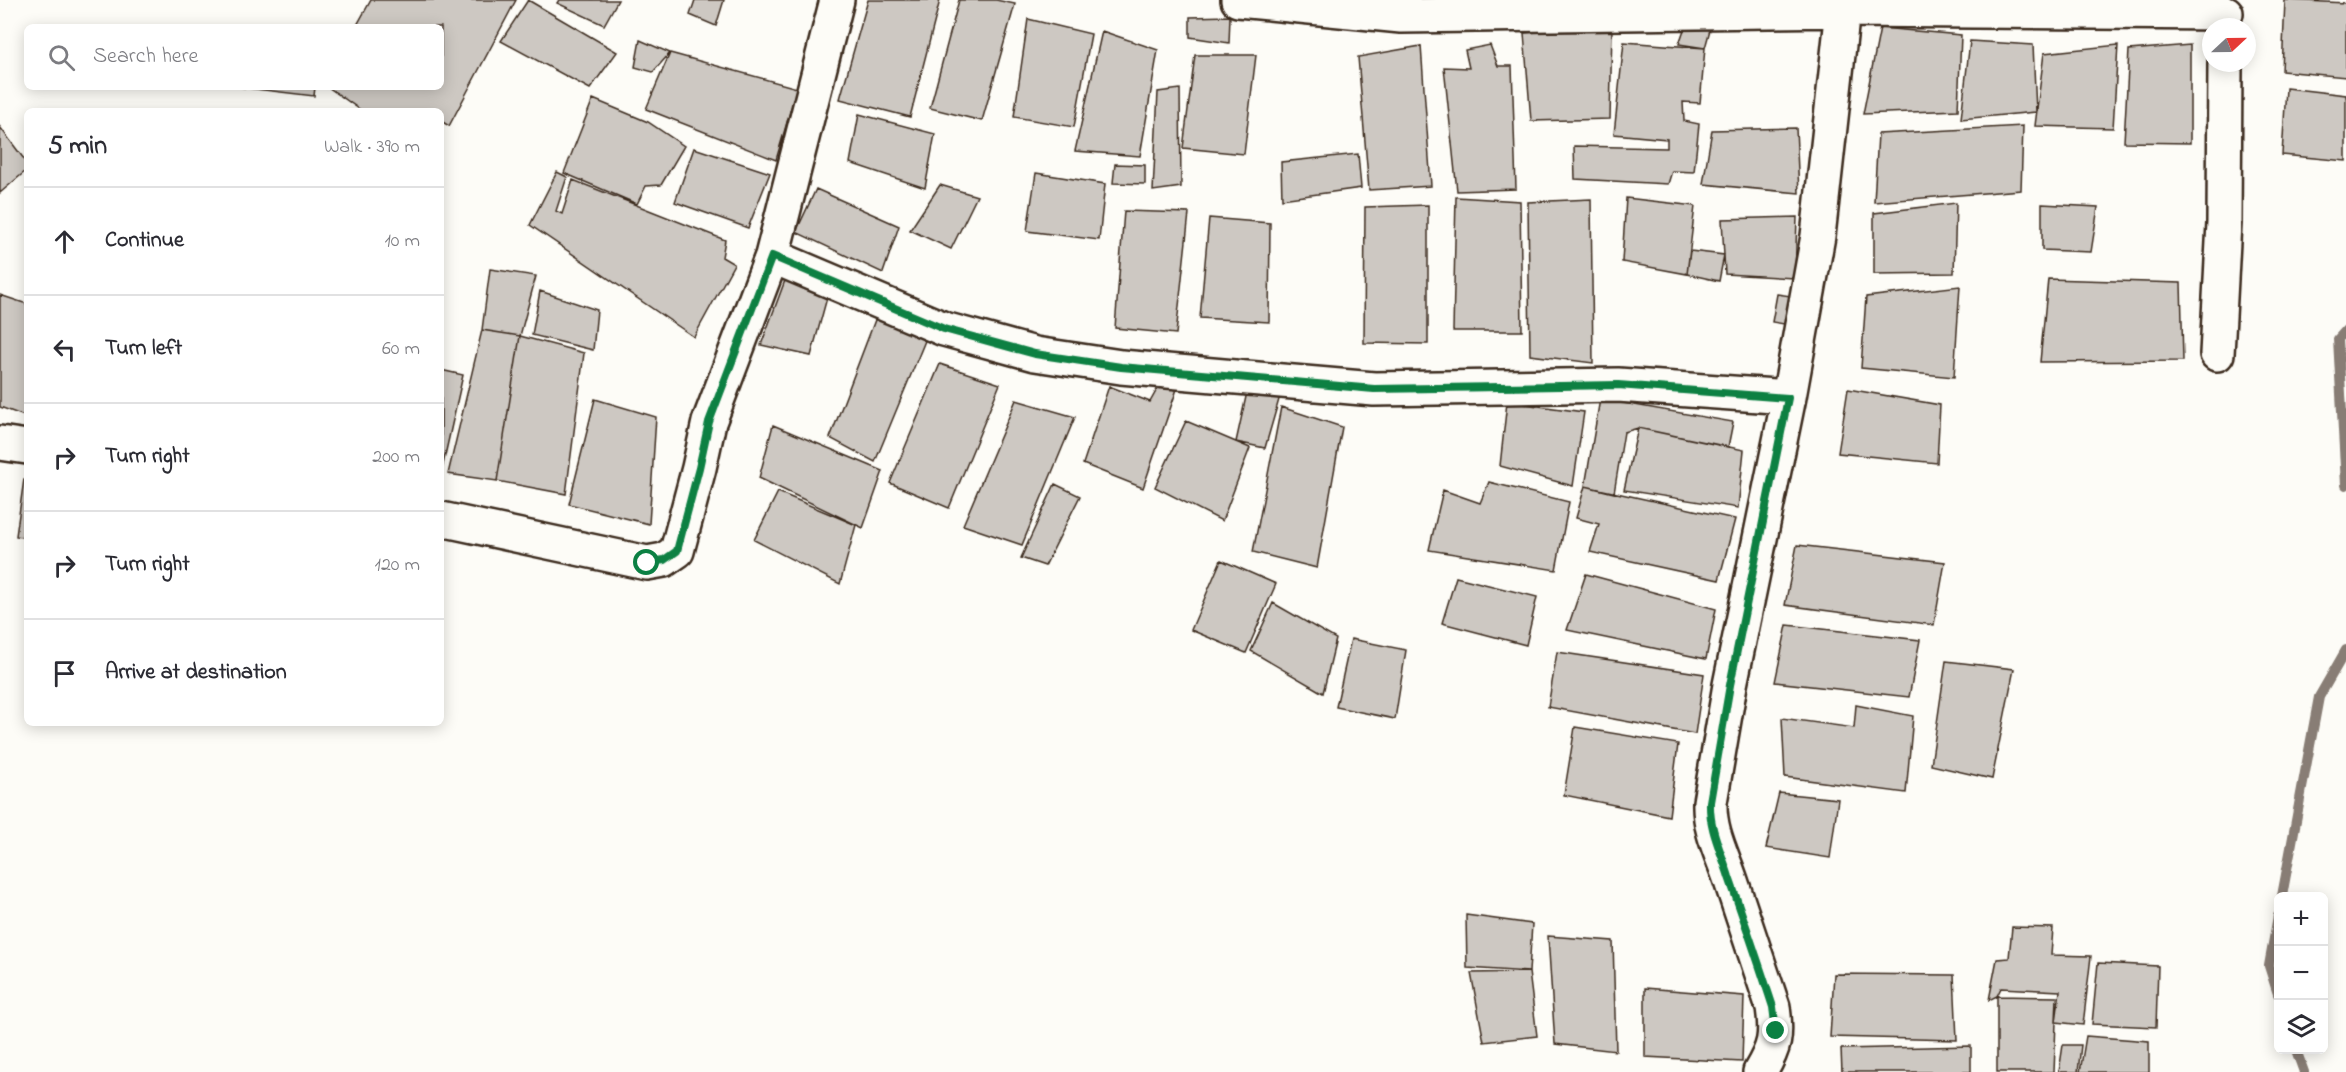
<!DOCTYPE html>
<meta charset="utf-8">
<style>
:root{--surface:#fff;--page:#f7f7f7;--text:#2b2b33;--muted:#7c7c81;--line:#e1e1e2}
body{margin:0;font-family:"Indie Flower",sans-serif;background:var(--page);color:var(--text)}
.controls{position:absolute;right:18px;bottom:18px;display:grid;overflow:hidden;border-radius:9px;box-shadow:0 3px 15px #0003}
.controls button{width:54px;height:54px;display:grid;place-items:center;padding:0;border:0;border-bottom:2px solid var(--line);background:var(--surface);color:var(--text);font:30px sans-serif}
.compass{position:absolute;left:2202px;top:18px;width:54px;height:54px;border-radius:50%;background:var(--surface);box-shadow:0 3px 15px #0003;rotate:68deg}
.stop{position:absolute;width:18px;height:18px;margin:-14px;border:4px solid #0b8043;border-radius:50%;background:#fff}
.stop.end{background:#0b8043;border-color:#fff;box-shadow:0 2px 6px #0008}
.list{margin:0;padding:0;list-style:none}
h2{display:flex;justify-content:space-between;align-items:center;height:78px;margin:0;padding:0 24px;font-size:26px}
h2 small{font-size:20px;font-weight:400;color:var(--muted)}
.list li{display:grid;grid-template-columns:39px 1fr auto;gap:18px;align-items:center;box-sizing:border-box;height:108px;padding:0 24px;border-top:2px solid var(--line)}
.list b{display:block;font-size:22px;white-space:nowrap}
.list em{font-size:20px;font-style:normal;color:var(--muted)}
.icon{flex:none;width:33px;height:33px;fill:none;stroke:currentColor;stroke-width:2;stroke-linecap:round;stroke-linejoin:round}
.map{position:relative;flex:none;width:2346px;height:1072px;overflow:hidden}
.search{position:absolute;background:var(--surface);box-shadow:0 3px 15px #0003;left:24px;top:24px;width:420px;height:66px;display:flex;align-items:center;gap:15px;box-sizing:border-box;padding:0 21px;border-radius:9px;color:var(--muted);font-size:22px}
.panel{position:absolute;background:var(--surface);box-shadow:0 3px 15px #0003;left:24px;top:108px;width:420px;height:618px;border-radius:9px}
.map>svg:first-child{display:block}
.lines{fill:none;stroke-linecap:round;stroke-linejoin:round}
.stream{stroke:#887d74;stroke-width:10}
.building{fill:#cdc8c2;stroke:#3b2a1e;stroke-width:1.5}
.minor-casing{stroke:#3b2a1e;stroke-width:38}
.minor{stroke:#fdfcf7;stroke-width:33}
.route{stroke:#0b8043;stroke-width:8}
</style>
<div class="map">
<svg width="2346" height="1072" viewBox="0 0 2346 1072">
<rect width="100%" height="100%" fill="#fdfcf7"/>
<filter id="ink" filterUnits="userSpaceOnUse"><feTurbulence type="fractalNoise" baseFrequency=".0167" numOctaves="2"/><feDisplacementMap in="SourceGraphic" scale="12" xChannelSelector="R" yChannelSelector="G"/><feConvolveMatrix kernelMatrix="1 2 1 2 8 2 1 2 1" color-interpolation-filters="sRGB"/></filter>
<g filter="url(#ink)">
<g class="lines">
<!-- stream -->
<path class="stream" d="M 2346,330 L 2338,339 L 2346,485
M 2282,896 L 2319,697 L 2346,650
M 2278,916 L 2269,966 L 2278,994
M 2296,1050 L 2304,1072"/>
</g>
<!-- building -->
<path class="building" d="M 371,0 L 516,0 L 449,126 L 441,121 L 441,111 L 362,111 L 328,87 L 441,87 L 441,27 L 356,27 Z
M 528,0 L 617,52 L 590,89 L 501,41 Z
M 559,0 L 618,0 L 604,25 L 557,3 Z
M 695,0 L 724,0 L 716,26 L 690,15 Z
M 868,0 L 940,0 L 910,117 L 840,99 Z
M 959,0 L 996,0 L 1015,4 L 982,121 L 930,108 Z
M 2285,0 L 2346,3 L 2346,77 L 2282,71 Z
M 1230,16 L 1229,43 L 1190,37 L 1190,17 Z
M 1028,19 L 1091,34 L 1074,127 L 1014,117 Z
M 1687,21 L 1711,26 L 1705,48 L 1679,44 Z
M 1612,27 L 1610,119 L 1531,121 L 1524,33 Z
M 1880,28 L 1961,35 L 1958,110 L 1863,114 Z
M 1102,31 L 1158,50 L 1140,156 L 1075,151 Z
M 640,40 L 670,53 L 653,72 L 635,67 Z
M 1970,41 L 2033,45 L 2036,112 L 1961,119 Z
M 1624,42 L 1705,48 L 1700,103 L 1683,102 L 1684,121 L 1699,124 L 1694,172 L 1672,171 L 1668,184 L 1575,179 L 1574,146 L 1667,148 L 1667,139 L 1614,134 Z
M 1490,45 L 1498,66 L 1512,66 L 1516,189 L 1457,191 L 1444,67 L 1469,68 L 1465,50 Z
M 2118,45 L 2113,128 L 2035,126 L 2044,53 Z
M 2190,45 L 2190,143 L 2124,142 L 2129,50 Z
M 1421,46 L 1431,186 L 1369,190 L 1358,57 Z
M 670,53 L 797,88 L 776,160 L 646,109 Z
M 1195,55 L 1256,55 L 1244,154 L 1183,148 Z
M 239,87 L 315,87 L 314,96 Z
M 2286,88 L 2346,95 L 2346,161 L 2282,155 Z
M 1180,89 L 1181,187 L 1153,191 L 1158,92 Z
M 593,99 L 648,122 L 684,146 L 661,185 L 646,186 L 637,204 L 564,173 Z
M 859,114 L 935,134 L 925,188 L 850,163 Z
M 2023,126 L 2021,190 L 1874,202 L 1878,134 Z
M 0,127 L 27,163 L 27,170 L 0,193 Z
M 1796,128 L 1799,193 L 1703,184 L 1712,130 Z
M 694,148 L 770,173 L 748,228 L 675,202 Z
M 1358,154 L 1361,188 L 1282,199 L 1281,162 Z
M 1115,164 L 1145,165 L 1145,184 L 1113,183 Z
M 557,172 L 567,177 L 556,211 L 562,214 L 573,180 L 725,240 L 722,257 L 734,264 L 694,337 L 530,225 Z
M 1036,173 L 1105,184 L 1099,240 L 1027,231 Z
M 940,185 L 977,196 L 951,249 L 910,230 Z
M 816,189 L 899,226 L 883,273 L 796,232 Z
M 1456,197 L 1520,201 L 1522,331 L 1453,331 Z
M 1626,198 L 1695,206 L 1687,274 L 1622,262 Z
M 1591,199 L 1593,363 L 1530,355 L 1528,202 Z
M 1956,203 L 1954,273 L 1874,274 L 1874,213 Z
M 2042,204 L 2098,207 L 2091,252 L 2042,250 Z
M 1428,205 L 1428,344 L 1364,343 L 1365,207 Z
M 1124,211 L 1189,213 L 1176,334 L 1115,328 Z
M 1797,217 L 1795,278 L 1725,274 L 1722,219 Z
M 1209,218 L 1270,223 L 1269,322 L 1200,318 Z
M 1690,251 L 1724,255 L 1719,281 L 1687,274 Z
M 490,269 L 536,276 L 520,336 L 482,330 Z
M 787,275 L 828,294 L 811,356 L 761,345 Z
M 2048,279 L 2181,283 L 2183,361 L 2040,362 Z
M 1960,286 L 1954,377 L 1861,368 L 1866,297 Z
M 540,291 L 597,310 L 593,350 L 532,335 Z
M 1777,294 L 1798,297 L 1790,325 L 1772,322 Z
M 0,295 L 27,304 L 27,415 L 24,416 L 0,407 Z
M 878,312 L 929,331 L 875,462 L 830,438 Z
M 482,330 L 520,336 L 497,481 L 448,474 Z
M 520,336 L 584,353 L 566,494 L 497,481 Z
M 940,364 L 1000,384 L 949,508 L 890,483 Z
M 441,370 L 463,375 L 442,469 L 441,469 Z
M 1109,386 L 1150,402 L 1159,386 L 1177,389 L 1143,488 L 1083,464 Z
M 1848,389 L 1940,405 L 1937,463 L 1838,453 Z
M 1247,392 L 1280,396 L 1265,448 L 1236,442 Z
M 595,399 L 656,417 L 649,524 L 569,504 Z
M 1600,399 L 1733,422 L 1728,447 L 1638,428 L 1624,432 L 1614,493 L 1585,486 Z
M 1016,400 L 1075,417 L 1022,545 L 963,525 Z
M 1507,402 L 1584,412 L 1573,486 L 1500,466 Z
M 1281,407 L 1342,427 L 1317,568 L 1253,552 Z
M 1186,421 L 1250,448 L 1222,521 L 1155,487 Z
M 773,425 L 883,471 L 863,528 L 759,478 Z
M 1638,428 L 1744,450 L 1738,508 L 1624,490 Z
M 24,479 L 27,479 L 27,538 L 16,536 Z
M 1489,482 L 1569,502 L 1556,570 L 1429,550 L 1443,490 L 1480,503 Z
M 1055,484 L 1080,496 L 1045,566 L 1021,558 Z
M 1585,486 L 1735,519 L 1719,580 L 1590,552 L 1599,524 L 1576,518 Z
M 778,492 L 856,525 L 840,584 L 754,540 Z
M 1797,545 L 1945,562 L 1934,625 L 1785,605 Z
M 1221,560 L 1276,584 L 1246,653 L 1191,630 Z
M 1586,574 L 1716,609 L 1706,659 L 1567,630 Z
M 1456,577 L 1537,597 L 1526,645 L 1442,623 Z
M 1273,603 L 1336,639 L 1323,693 L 1251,651 Z
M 1787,625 L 1920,640 L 1909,697 L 1775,682 Z
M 1351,639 L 1406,650 L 1395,719 L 1336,707 Z
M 1557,652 L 1704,674 L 1695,734 L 1548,707 Z
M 1946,661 L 2014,669 L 1992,779 L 1931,765 Z
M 1856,705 L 1913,716 L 1906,793 L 1785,777 L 1782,718 L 1854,728 Z
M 1575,727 L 1678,744 L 1669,816 L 1564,795 Z
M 1779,793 L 1838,799 L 1830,858 L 1766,848 Z
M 1466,915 L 1532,924 L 1529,972 L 1467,968 Z
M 2012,927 L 2053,928 L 2051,955 L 2091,956 L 2083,1025 L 2056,1022 L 2060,991 L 2001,988 L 1997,996 L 1989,1000 L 1997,959 L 2009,958 Z
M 1548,936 L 1613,941 L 1616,1051 L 1555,1044 Z
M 2098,963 L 2158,966 L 2156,1027 L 2092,1024 Z
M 1529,972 L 1537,1036 L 1484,1042 L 1471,973 Z
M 1834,974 L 1954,975 L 1957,1040 L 1830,1037 Z
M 1645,988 L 1744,996 L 1742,1062 L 1645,1057 Z
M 1997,996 L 2057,997 L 2054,1072 L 1997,1072 Z
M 2086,1036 L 2149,1041 L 2149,1072 L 2080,1072 Z
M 2063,1045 L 2081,1045 L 2078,1072 L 2059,1072 Z
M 1971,1046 L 1971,1072 L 1842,1072 L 1841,1049 Z"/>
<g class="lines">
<!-- minor casing -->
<g class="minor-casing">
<path id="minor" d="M 1238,0 L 1401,16 L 1403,0
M 1401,16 L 1843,10 L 2226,13
M 772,256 L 944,329 L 1035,354 L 1121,367 L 1374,389 L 1618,385 L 1789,397
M 2217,354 L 2224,223 L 2225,63
M 0,443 L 27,447
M 441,519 L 647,563 L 664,560 L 677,551 L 699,468 L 709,422 L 772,256 L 837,0
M 1760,1072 C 1775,1047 1777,1036 1773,1007 C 1759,965 1745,923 1731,881 C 1722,854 1709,831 1710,802 L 1730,685 L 1789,397 L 1818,236 L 1844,0"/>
</g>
<!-- minor -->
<use href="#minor" class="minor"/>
</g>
</g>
<g class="lines" filter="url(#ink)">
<!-- route -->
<path class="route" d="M 647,563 L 664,560 L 677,551 L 699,468 L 709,422 L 772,256 L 944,329 L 1035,354 L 1121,367 L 1374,389 L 1618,385 L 1788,398 L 1730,685 L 1710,802 C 1709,829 1721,851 1729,877 C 1744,920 1759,964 1773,1007 L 1776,1031"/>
</g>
</svg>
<div class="controls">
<button>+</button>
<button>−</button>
<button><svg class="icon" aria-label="layers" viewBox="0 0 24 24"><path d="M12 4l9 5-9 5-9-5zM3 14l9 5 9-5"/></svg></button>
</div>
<svg class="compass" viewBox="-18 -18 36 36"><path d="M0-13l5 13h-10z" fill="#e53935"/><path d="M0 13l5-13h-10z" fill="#7c7c81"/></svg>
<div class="stop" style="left:647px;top:563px"></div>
<div class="stop end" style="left:1776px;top:1031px"></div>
<div class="search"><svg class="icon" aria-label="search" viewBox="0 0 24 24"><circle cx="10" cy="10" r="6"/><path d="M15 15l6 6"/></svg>Search here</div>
<section class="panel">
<h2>5 min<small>Walk · 390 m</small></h2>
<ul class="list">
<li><svg class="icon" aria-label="ahead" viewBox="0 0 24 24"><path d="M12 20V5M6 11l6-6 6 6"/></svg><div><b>Continue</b></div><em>10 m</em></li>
<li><svg class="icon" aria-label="left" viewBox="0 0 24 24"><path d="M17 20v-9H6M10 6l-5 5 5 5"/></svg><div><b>Turn left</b></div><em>60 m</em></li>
<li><svg class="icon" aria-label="right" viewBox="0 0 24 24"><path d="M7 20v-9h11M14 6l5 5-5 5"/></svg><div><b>Turn right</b></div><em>200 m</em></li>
<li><svg class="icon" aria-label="right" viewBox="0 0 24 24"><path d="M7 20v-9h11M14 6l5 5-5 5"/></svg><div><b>Turn right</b></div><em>120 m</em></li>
<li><svg class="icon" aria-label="arrive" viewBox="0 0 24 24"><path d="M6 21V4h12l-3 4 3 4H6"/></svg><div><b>Arrive at destination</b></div></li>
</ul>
</section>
</div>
